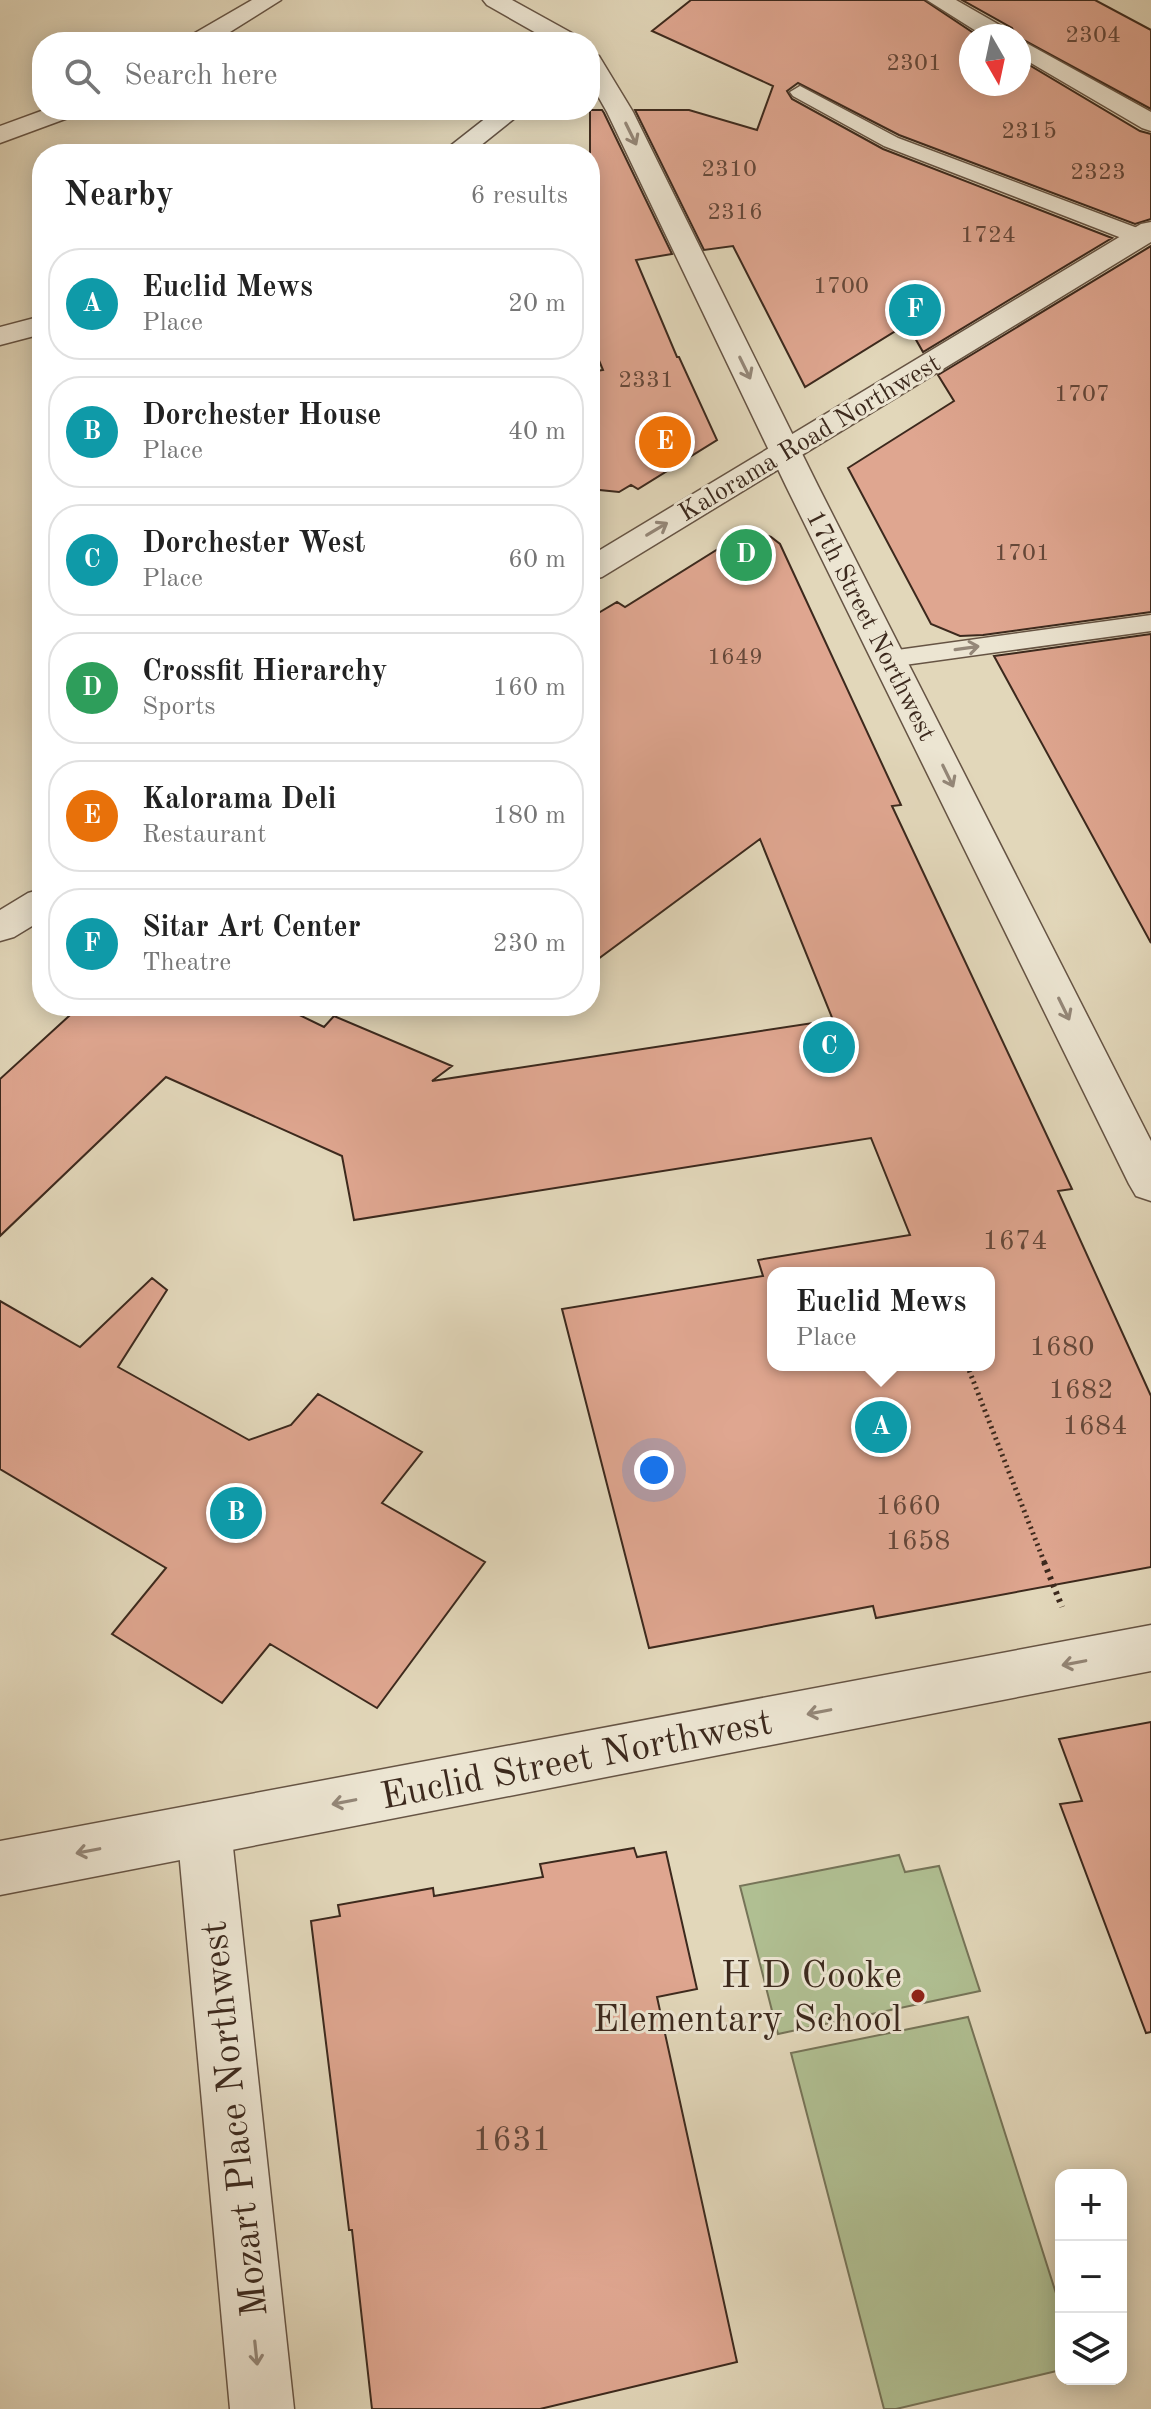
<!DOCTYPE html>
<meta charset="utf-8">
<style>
:root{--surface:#fff;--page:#f6f6f6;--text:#222;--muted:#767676;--line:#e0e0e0;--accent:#8f2418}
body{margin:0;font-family:"Old Standard TT",serif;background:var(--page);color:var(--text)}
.controls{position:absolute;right:24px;bottom:24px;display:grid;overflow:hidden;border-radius:16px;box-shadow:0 4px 20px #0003}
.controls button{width:72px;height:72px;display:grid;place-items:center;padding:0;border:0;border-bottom:2px solid var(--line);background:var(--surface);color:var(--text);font:40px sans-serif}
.compass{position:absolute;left:959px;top:24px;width:72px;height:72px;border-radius:50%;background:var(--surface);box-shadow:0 4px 20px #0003;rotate:171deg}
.you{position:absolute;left:654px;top:1470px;width:28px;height:28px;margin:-20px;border:6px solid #fff;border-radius:50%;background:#1a73e8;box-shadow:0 0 0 12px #1a73e833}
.badge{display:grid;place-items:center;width:52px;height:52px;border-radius:50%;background:var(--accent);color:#fff;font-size:26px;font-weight:700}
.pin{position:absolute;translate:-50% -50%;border:4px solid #fff;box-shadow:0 2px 8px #0006}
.popup{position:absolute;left:767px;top:1267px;width:228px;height:104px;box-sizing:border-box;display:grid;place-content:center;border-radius:16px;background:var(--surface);filter:drop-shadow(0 2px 6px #0005);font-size:26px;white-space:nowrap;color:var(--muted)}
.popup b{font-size:30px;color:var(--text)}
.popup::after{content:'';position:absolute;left:50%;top:100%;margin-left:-16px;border:16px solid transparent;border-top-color:var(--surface)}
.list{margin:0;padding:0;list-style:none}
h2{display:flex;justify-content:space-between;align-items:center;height:104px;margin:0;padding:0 32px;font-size:34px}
h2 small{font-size:26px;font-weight:400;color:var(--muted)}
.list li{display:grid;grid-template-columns:52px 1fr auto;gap:24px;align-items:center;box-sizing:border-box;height:112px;margin:0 16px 16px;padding:0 16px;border:2px solid var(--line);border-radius:32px}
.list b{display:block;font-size:30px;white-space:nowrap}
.list p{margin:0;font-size:26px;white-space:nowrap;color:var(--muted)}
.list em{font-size:26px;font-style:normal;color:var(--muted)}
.icon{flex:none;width:44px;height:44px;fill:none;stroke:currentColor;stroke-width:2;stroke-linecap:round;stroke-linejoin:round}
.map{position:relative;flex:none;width:1151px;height:2409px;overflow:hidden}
.search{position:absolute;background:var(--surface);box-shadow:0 4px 20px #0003;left:32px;top:32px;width:568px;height:88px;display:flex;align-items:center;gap:20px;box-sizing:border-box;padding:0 28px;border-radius:32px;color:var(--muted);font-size:30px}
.panel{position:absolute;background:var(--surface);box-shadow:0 4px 20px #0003;left:32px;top:144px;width:568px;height:872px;border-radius:32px}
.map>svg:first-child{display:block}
.green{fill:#b0bf92;stroke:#767458;stroke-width:2}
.building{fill:#dfa690;stroke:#3c291d;stroke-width:2;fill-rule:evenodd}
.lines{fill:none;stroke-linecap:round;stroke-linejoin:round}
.service-casing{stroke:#665444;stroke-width:3}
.minor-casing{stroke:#665444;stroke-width:3}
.tertiary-casing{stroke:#665444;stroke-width:3}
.path-far1{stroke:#3c291d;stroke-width:5;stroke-dasharray:2 4;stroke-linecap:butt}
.path{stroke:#3c291d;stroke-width:6;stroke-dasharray:3 5;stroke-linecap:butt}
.service{fill:#ece5d2;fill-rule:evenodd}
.minor{fill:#ece5d2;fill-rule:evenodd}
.tertiary{fill:#ece5d2;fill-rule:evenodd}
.oneway{stroke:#948778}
.poi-dot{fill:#8f2418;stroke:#ece5d2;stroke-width:3}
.labels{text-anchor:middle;stroke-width:6;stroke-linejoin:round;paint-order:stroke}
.far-number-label{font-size:24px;fill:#65483a}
.far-street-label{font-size:26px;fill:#3c291d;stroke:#ece5d2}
.number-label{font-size:28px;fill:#65483a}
.near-number-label{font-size:34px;fill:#65483a}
.near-street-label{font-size:38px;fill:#3c291d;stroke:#ece5d2}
.near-poi-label{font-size:38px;fill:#3c291d;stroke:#ece5d2;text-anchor:end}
</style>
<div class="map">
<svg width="1151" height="2409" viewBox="0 0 1151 2409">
<rect width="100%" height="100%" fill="#e2d7ba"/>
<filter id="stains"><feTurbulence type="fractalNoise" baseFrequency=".0025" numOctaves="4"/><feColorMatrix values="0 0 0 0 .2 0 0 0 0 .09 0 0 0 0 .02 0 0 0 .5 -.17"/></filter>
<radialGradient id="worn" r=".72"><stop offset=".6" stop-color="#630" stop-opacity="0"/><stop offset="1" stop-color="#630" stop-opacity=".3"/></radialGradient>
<!-- green -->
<path class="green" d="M 899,1855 L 905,1872 L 939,1866 L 980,1991 L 778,2034 L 740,1886 Z
M 968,2017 L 1061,2309 L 1061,2370 L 896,2409 L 884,2409 L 791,2053 Z"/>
<!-- building -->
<path class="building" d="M 691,0 L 924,0 L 978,36 L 971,36 L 971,84 L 1019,84 L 1019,59 L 1140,131 L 1151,134 L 1151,219 L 1135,224 L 899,135 L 798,83 L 787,91 L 792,99 L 883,149 L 1112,238 L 923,352 L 907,324 L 805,387 L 733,246 L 704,250 L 635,110 L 689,110 L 757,130 L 773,86 L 652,31 Z
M 962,0 L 1095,0 L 1151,30 L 1151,109 L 1016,36 L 1012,28 Z
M 590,110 L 602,110 L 604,113 L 672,254 L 636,260 L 677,357 L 679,357 L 717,440 L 638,489 L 631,485 L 619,492 L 590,489 L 590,372 L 603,370 L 590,339 Z
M 1151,246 L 1151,612 L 983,635 L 960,636 L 931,624 L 848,468 L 954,401 L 938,375 Z
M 760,533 L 771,537 L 780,544 L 901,805 L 892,806 L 1072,1189 L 1058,1191 L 1151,1396 L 1151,1567 L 876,1618 L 873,1606 L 649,1648 L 562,1309 L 763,1276 L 758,1260 L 910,1235 L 871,1138 L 354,1220 L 342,1156 L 166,1077 L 0,1236 L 0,1079 L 80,1006 L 281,1006 L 324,1027 L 334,1016 L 452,1066 L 432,1081 L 833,1020 L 760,839 L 590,965 L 590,618 L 617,602 L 625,607 L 742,534 ZM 773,1273 L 989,1273 L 989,1365 L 773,1365 Z
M 1151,634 L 1151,943 L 994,656 Z
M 152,1278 L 167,1290 L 118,1367 L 249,1440 L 291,1425 L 318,1394 L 422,1452 L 382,1503 L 485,1562 L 377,1708 L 270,1644 L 222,1703 L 112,1634 L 166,1568 L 0,1469 L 0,1301 L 80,1347 Z
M 1151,1722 L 1151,2032 L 1146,2033 L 1060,1804 L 1082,1801 L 1059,1739 Z
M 634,1848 L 637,1857 L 666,1852 L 697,1989 L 657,1997 L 737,2362 L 540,2409 L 372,2409 L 352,2230 L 349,2230 L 311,1921 L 340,1916 L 338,1905 L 433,1888 L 434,1896 L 543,1877 L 540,1864 Z"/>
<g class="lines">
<!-- service casing -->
<g class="service-casing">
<path id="service" d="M 800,86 L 898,138 L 1148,232 L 1151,237 L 1148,242 L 1132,242 L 884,146 L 793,96 L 790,92 Z
M 1151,615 L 1151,631 L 890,667 L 881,665 L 877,659 L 881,653 L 890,651 Z"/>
</g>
<!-- minor casing -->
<g class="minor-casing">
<path id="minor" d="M 252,0 L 281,0 L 214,42 L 185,42 L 188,37 Z
M 483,0 L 512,0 L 579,37 L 582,42 L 552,42 L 487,5 Z
M 927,0 L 956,0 L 1010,31 L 1013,36 L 984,36 Z
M 1019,39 L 1151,112 L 1151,131 L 1142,128 L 1019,56 Z
M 590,54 L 599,56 L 633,112 L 818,486 L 1151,1141 L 1151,1201 L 1136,1196 L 1129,1184 L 786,486 L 607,112 L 590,82 Z
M 44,110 L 80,110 L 76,115 L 0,143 L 0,126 Z
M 496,110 L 525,110 L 470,154 L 440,154 Z
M 42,316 L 42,334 L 0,345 L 0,327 Z
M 204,1803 L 223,1811 L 231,1829 L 294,2409 L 230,2409 L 177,1829 L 185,1811 Z"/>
</g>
<!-- tertiary casing -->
<g class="tertiary-casing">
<path id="tertiary" d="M 1151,222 L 1151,242 L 602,577 L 590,580 L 590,556 L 1141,224 Z
M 42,889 L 42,920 L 14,937 L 0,941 L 0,910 L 28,893 Z
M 1151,1625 L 1151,1671 L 0,1895 L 0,1841 Z"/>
</g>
<!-- path-far1 -->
<path class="path-far1" d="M 967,1365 L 1045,1564"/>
<!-- path -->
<path class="path" d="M 1044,1562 L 1062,1607"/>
<!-- service -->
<use href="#service" class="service"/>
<!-- minor -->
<use href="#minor" class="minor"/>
<!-- tertiary -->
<use href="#tertiary" class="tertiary"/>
</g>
<!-- one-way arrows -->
<defs><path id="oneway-shaft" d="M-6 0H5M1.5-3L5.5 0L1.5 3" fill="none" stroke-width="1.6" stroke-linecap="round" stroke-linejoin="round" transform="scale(2)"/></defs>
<g class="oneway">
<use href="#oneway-shaft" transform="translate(631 134) rotate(64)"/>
<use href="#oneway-shaft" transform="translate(745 368) rotate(64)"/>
<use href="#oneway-shaft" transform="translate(657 529) rotate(-31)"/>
<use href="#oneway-shaft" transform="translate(967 648) rotate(-8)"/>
<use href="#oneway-shaft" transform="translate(948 776) rotate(64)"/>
<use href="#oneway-shaft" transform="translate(1064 1009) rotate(64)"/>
<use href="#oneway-shaft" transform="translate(1074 1663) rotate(169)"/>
<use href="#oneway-shaft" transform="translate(819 1712) rotate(169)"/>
<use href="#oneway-shaft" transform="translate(344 1802) rotate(169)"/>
<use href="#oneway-shaft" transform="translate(88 1851) rotate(169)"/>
<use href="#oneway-shaft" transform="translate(256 2353) rotate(84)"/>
</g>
<!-- markers -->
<circle class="poi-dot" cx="918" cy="1996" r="8"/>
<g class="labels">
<!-- far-number labels -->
<g class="far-number-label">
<text x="1093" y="42">2304</text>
<text x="914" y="70">2301</text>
<text x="1029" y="138">2315</text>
<text x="729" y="176">2310</text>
<text x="1098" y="179">2323</text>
<text x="735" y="219">2316</text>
<text x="988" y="242">1724</text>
<text x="841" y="293">1700</text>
<text x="646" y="387">2331</text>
<text x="1082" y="401">1707</text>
<text x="1022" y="560">1701</text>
<text x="735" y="664">1649</text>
</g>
<!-- far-street labels -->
<g class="far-street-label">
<text transform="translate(809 437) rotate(-31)" y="9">Kalorama Road Northwest</text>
<text transform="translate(872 625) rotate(63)" y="9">17th Street Northwest</text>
</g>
<!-- number labels -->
<g class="number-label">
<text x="1015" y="1249">1674</text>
<text x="1062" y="1355">1680</text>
<text x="1081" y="1398">1682</text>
<text x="1095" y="1434">1684</text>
<text x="908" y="1514">1660</text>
<text x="918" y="1549">1658</text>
</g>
<!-- near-number labels -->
<g class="near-number-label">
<text x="512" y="2150">1631</text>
</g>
<!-- near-street labels -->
<g class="near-street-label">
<text transform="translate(576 1758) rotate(-11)" y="13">Euclid Street Northwest</text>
<text transform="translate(233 2119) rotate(-96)" y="13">Mozart Place Northwest</text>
</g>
<!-- near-poi labels -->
<g class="near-poi-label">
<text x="902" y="1987">H D Cooke<tspan x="902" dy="44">Elementary School</tspan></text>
</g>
</g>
<rect width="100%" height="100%" filter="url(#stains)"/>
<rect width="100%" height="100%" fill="url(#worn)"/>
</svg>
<div class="controls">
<button>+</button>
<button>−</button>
<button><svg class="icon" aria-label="layers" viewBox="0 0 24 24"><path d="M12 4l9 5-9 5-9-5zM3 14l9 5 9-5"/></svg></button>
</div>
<svg class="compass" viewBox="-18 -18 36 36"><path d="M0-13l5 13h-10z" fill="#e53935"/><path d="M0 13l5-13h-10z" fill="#767676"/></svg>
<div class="you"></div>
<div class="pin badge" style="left:881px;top:1427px;background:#0f9aa8">A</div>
<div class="popup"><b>Euclid Mews</b>Place</div>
<div class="pin badge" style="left:236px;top:1513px;background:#0f9aa8">B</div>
<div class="pin badge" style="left:829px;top:1047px;background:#0f9aa8">C</div>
<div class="pin badge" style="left:746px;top:555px;background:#2e9e5b">D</div>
<div class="pin badge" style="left:665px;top:442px;background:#e8710a">E</div>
<div class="pin badge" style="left:915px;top:310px;background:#0f9aa8">F</div>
<div class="search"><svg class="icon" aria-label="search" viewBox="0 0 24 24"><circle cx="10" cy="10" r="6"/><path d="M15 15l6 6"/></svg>Search here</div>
<section class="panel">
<h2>Nearby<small>6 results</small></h2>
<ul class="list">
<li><span class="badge" style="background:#0f9aa8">A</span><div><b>Euclid Mews</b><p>Place</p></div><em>20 m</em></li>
<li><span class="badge" style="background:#0f9aa8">B</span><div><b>Dorchester House</b><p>Place</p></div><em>40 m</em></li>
<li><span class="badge" style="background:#0f9aa8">C</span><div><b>Dorchester West</b><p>Place</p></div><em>60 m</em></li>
<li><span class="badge" style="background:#2e9e5b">D</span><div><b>Crossfit Hierarchy</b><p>Sports</p></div><em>160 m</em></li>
<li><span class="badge" style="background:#e8710a">E</span><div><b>Kalorama Deli</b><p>Restaurant</p></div><em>180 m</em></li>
<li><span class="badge" style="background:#0f9aa8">F</span><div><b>Sitar Art Center</b><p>Theatre</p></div><em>230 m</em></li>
</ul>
</section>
</div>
